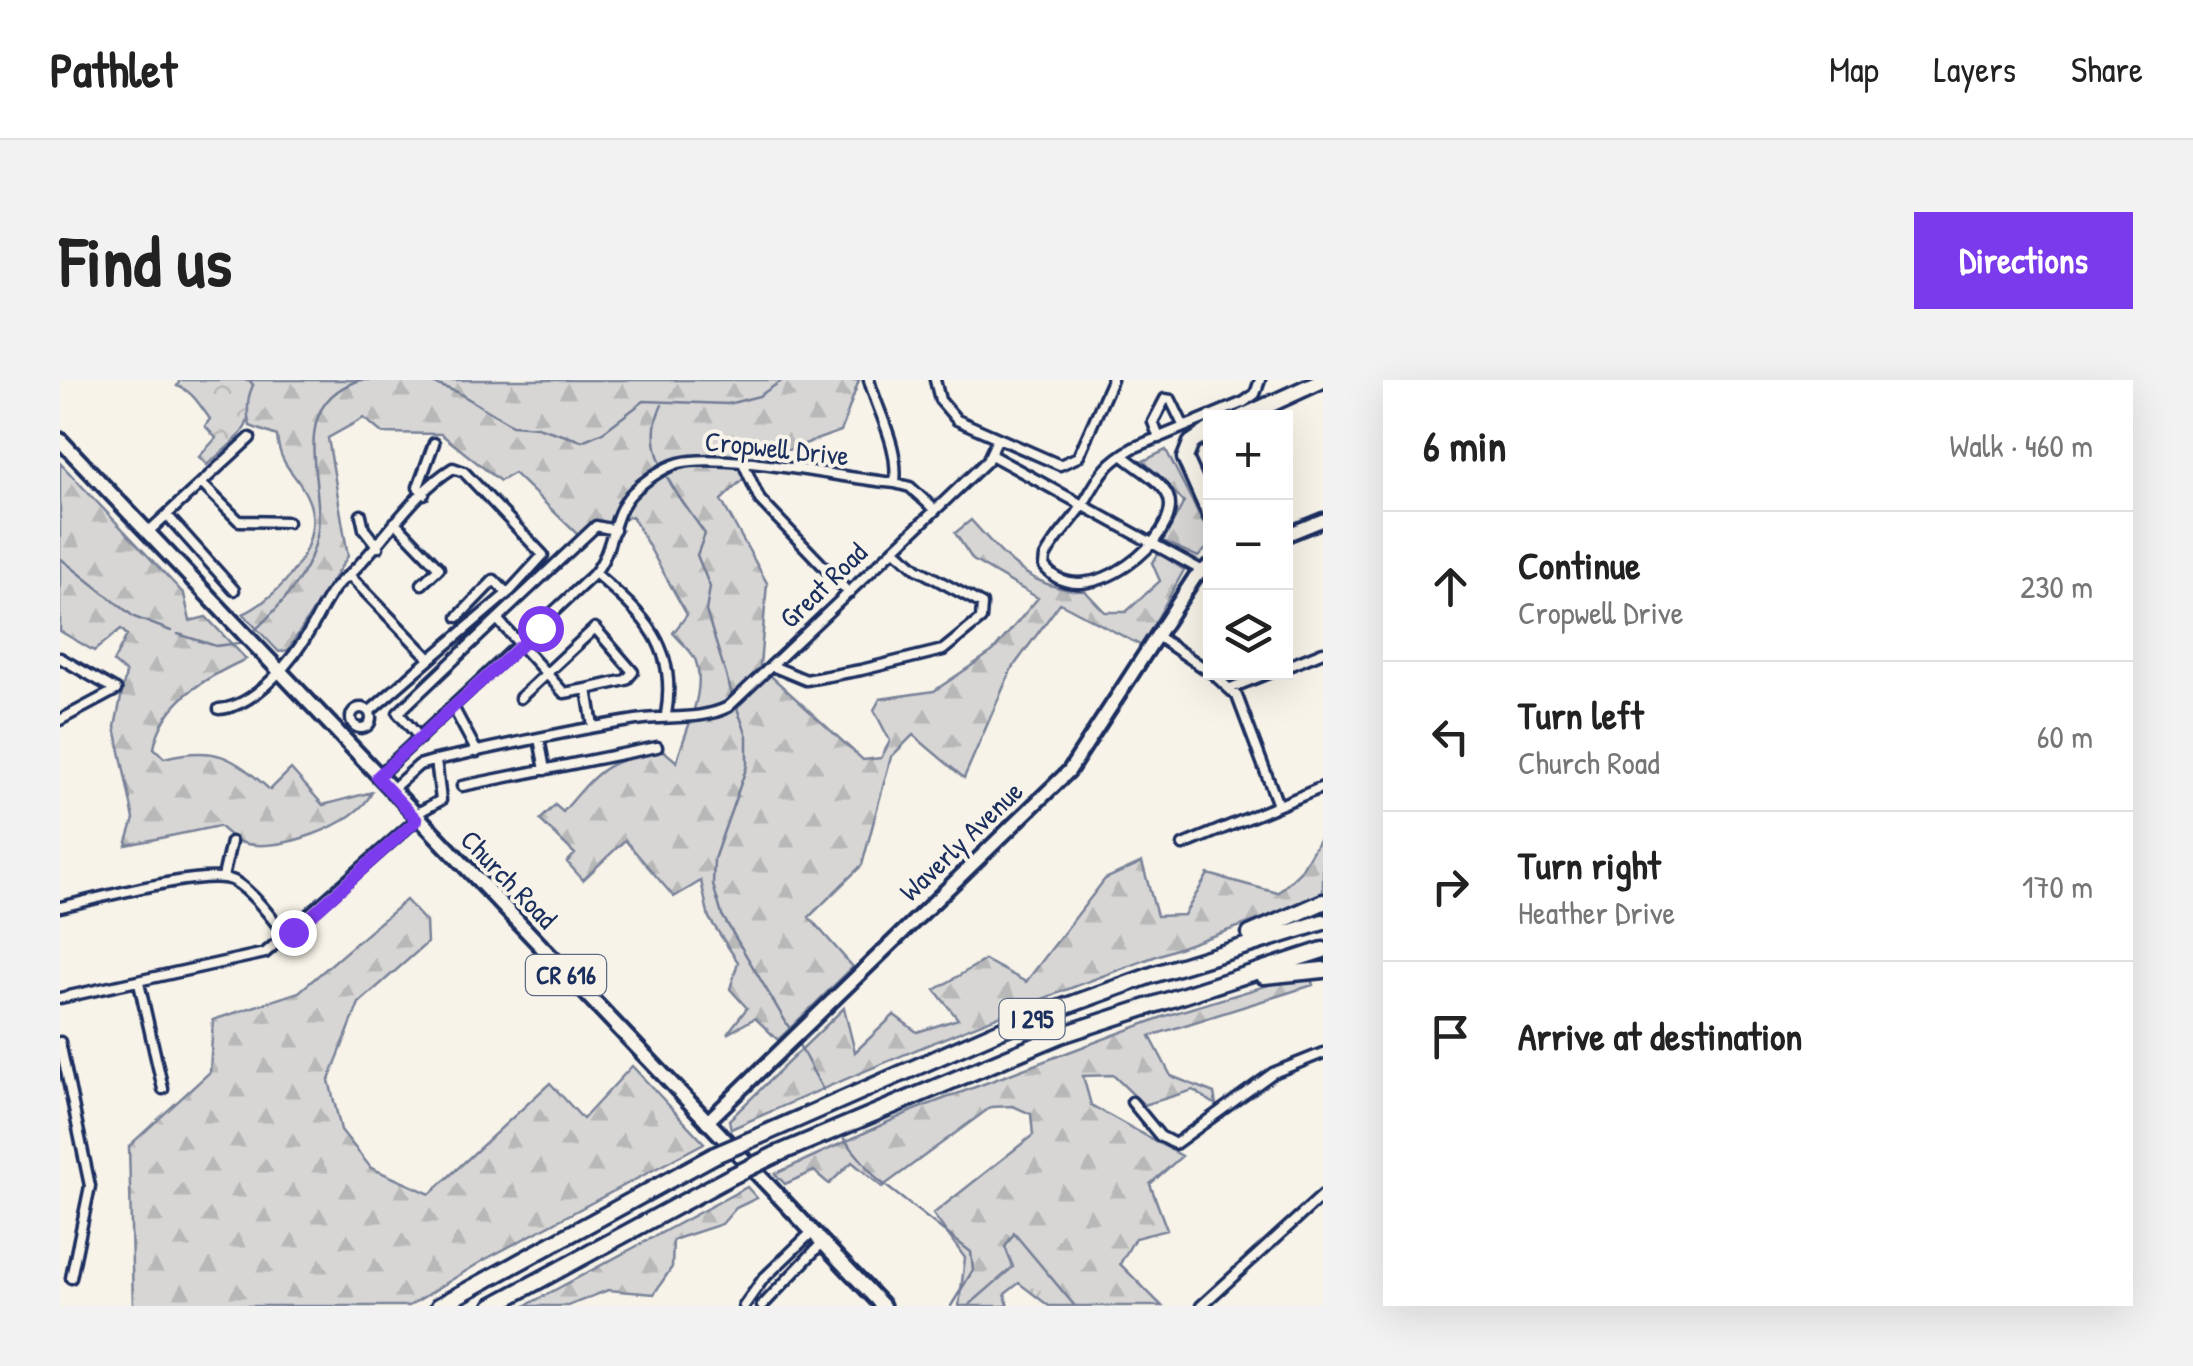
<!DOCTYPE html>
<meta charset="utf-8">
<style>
:root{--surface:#fff;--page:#f2f2f2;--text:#222;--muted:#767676;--line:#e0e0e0;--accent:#7c3aed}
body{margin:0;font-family:"Patrick Hand",sans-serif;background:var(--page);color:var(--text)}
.controls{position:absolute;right:30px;top:30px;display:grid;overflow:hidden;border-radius:0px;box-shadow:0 10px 40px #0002}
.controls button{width:90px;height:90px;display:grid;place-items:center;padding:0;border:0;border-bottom:2px solid var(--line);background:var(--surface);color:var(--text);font:50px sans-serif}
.stop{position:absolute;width:30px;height:30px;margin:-22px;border:8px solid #7c3aed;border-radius:50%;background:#fff}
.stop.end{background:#7c3aed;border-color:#fff;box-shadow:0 2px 10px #0008}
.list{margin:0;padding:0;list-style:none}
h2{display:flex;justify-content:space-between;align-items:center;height:130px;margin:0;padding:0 40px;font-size:42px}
h2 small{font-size:32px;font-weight:400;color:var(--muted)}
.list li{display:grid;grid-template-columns:65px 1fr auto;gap:30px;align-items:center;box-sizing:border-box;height:150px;padding:0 40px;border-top:2px solid var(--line)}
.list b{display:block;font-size:38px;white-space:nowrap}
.list p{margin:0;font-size:32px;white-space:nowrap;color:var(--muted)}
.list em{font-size:32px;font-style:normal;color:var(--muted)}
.icon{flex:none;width:55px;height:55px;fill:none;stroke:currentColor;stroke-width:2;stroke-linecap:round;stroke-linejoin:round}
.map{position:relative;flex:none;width:1263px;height:926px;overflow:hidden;border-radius:0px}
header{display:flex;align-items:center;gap:60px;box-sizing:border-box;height:140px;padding:0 50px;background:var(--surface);border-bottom:2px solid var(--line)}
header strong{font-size:48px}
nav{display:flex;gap:55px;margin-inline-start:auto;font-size:35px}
.intro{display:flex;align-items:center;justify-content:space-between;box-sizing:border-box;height:240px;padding:0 60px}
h1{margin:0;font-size:70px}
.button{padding:25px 45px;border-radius:0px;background:var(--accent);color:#fff;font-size:35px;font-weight:700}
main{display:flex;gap:60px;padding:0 60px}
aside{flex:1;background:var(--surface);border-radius:0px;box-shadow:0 10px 40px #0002}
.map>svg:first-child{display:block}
.grass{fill:url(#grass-tufts);stroke:#798299;stroke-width:2.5}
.forest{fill:url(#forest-firs);stroke:#798299;stroke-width:2.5}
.park{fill:url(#park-crowns);stroke:#798299;stroke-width:2.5}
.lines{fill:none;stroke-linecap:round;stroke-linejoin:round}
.stream{stroke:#727c95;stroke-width:2.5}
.street-casing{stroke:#1b2f5e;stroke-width:15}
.secondary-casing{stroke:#1b2f5e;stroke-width:19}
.primary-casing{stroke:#1b2f5e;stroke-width:20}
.highway-casing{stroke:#1b2f5e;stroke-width:21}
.street{stroke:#f7f3e8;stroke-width:8}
.secondary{stroke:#f7f3e8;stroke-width:11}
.primary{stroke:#f7f3e8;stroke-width:12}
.highway{stroke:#f7f3e8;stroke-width:14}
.highway-bridge-casing{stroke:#1b2f5e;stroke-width:21;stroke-linecap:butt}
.highway-bridge{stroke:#f7f3e8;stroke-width:14}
.route{stroke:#7c3aed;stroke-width:12}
.labels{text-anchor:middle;stroke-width:8;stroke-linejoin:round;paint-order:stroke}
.shield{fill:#f7f3e8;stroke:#5d6a87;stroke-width:2.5}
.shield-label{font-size:25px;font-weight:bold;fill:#1b2f5e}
.street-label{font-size:28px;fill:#1b2f5e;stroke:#f7f3e8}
</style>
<header>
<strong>Pathlet</strong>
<nav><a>Map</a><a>Layers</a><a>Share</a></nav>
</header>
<div class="intro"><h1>Find us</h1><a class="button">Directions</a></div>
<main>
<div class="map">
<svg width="1263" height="926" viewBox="0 0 1263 926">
<defs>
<pattern id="grass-tufts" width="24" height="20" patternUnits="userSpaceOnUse" patternTransform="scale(2.5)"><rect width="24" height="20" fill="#d7d6d4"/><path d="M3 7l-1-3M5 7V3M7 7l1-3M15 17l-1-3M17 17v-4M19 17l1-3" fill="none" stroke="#b8b8b8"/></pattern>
<pattern id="forest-firs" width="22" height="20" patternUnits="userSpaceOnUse" patternTransform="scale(2.5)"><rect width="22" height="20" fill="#d7d6d4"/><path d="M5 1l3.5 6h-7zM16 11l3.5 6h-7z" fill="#b8b8b8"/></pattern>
<pattern id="park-crowns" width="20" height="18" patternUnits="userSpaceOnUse" patternTransform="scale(2.5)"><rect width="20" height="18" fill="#d7d6d4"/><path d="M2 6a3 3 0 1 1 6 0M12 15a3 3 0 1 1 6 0" fill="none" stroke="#b8b8b8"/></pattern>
</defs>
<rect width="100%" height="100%" fill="#f7f3e8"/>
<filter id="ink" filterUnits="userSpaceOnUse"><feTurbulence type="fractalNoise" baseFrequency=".01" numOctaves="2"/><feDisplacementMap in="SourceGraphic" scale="20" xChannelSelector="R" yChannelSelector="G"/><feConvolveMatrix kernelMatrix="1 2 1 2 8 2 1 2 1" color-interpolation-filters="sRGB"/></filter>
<g filter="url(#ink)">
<!-- grass -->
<path class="grass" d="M 954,853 L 1015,926 L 989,926 L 959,903 L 945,914 L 948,926 L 908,926 L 952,887 L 945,867 Z"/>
<!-- forest -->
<path class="forest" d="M 189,0 L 799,0 L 781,51 L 705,78 L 661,120 L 707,203 L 700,286 L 803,380 L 821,378 L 830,361 L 814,330 L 820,319 L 874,311 L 933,271 L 978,218 L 913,180 L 895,153 L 911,140 C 945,178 971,210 1025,211 L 1045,232 L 1066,232 L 1100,201 L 1092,183 L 1099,173 L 1124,190 L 1082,266 L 1000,223 L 951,290 L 904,398 L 853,355 L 831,377 L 802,485 L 749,537 L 793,587 L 718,660 L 695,638 L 667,654 L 687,628 L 670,609 L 678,582 L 649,538 L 641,501 L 614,517 L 565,460 L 523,500 L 507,482 L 515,474 L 480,440 L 495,425 L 503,432 C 541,387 545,381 604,371 L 617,382 C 624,351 648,312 635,279 C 631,270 619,260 613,253 L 627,235 L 572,136 L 518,155 L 454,93 L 440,101 L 381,54 L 322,53 L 304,38 L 268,58 L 288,176 L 228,270 L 219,272 L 183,234 C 220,217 267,163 248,119 C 237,92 220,89 217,56 L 190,46 L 185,23 L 193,5 Z
M 1106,70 L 1150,156 L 1150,165 L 1138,177 L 1103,161 L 1124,122 L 1083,81 Z
M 0,83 L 124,214 L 130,241 L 146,237 L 186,279 C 145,298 103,321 94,368 L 104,378 C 155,365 172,376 210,410 L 231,389 L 263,425 L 312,412 C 299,444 212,477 178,461 C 172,458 165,451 159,446 L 66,465 L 74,439 L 55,347 L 66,293 L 53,282 L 67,255 L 61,249 L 34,271 L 0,251 Z
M 1263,453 L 1263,512 L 1255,521 C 1056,586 863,664 671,749 L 669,740 L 784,628 L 795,672 L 834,635 L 857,652 L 898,639 L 875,610 L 925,580 L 966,602 L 1045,499 L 1082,482 L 1097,536 L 1124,535 L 1148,494 L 1218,513 L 1240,492 Z
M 346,520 L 366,542 L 367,563 L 299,623 L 269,700 L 281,750 L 311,788 L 370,814 L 490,703 L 523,739 L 572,686 L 644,763 L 424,880 L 349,926 L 73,926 L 69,766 L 150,692 L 153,640 L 239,612 Z
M 1249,593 L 1253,605 L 1090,656 L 1111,696 L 1154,713 L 1156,725 L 1133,710 L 1084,725 L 1053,695 L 1023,696 L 1031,725 L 1122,776 L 1090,804 L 1107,850 L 1075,858 L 1060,884 L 1102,926 L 1015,926 L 954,853 L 945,867 L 953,887 L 908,926 L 899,926 L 905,878 L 873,834 L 973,755 L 971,734 L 953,726 L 931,727 L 822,807 L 792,782 L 769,804 L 754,791 L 725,804 L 715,794 L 854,730 L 1105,636 Z
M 687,807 L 697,818 L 676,828 L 662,844 L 613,860 L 612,887 L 594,914 L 548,910 L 508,926 L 465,926 Z"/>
<!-- park -->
<path class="park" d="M 120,0 L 189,0 L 193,5 C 187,19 188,23 188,37 C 188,54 161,72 147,85 L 139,77 L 156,58 L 145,46 L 150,39 C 141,27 132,10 117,6 Z"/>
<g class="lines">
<!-- stream -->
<path class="stream" d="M 364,0 L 397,12 L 452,45 L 477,47 L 522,61 L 543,52 L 584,21 L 668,24 L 699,16 L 723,0
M 602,25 C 577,71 621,118 645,154 L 637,175 L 650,207 L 646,231 L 672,314
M 0,178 L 74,237 L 111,251
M 192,253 C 220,227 253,191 258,150 C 264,98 226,24 300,0
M 118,254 L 156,266 L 179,263
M 677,328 L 687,356 L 687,386 L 654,479 L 653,505 L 662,535 L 730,649
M 738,663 L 763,710
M 784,759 L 817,799 L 911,872 L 913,890 L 891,926"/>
<!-- street casing -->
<g class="street-casing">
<path id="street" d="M 809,0 C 819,35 839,65 835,103 L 850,107 L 875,130
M 875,0 L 880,20 L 897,40 L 1000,85 L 1018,77 L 1052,0
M 1099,58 L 1093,42 L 1105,19 L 1111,20 L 1124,47
M 931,75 L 1141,190
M 1062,75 C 1075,87 1101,100 1108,116 C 1125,154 1024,239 984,186 L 985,177 C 994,160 1007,147 1018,132 C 1039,101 1038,88 1073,68 L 1184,22 L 1195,14 L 1200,0
M 684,85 L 700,120 L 789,213
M 141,103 L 179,141 L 228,142
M 364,114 L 358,107 L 374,63
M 107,135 L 174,210
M 301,135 L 304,149 L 318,167
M 335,142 L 379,188 L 362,204
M 87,153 L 190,58
M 535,193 C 584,236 618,265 606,335
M 398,237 L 434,200 L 447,213
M 1097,256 L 1150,292
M 0,278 L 56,310
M 712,286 L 746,300 L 801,290 L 883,270 L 921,239 L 922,224 L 857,189 L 834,169
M 1226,287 L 1263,272
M 1151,292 L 1177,316 L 1218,425
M 1171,308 L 1211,292
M 460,318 L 535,248 L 573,292 L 566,300 L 527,309
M291 338a10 10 0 1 1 20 0a10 10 0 1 1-20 0Z
M 159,329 C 196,327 235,277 252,247 C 263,228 270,208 289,195 L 370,279 L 450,211 L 483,175 L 404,92 L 393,88 C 351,114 325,161 289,195
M 394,329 L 417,372
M 309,332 L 370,279
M 0,340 L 56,310
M 533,346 L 527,309 L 504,313 L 437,239 L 536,146 L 555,150
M 360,358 L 338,333 L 437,239
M 479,358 L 485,390
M 317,397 L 533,195 C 555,170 550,135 573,112 C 583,102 604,87 619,83 C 663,72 782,98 835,103
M 402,406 L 597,367
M 330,411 L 359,385 L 376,380 C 443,366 509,350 576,340 C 606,335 641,341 668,327 L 927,81 L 937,60
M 356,434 L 381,420 L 376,380
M 1123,465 L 1263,407
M 163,497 L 171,462
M 0,527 C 32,520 150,487 174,501 C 195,514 212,539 227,557
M 79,603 L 103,709
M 0,618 L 205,573 L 357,439
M 0,662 L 30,806 L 11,898
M 1072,722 L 1100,756 L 1115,764 L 1213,693 L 1263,673
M 684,926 L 703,899 L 752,852
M 702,926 L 762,863
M 1141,926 L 1263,815"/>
</g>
<!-- secondary casing -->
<g class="secondary-casing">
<path id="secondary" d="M 1226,155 L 1263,140
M 647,742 L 1009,391 L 1135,197 L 1150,185"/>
</g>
<!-- primary casing -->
<g class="primary-casing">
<path id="primary" d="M 0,60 L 823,926"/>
</g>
<!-- highway casing -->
<g class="highway-casing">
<path id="highway" d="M 1180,38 L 1263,0
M 1150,50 L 1131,63 L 1125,78 L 1150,134
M 1190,554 L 1263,522
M 1204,596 L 1263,590
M 690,760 L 943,649 L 1092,595 L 1263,542
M 715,775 L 1001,655 L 1263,570
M 379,926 L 655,775
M 432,926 L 670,797"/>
</g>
<!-- street -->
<use href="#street" class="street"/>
<!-- secondary -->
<use href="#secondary" class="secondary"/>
<!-- primary -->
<use href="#primary" class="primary"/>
<!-- highway -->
<use href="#highway" class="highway"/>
<!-- highway-bridge casing -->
<g class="highway-bridge-casing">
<path id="highway-bridge" d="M 655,775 L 690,760
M 670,797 L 715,775"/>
</g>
<!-- highway-bridge -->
<use href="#highway-bridge" class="highway-bridge"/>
</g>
</g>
<g class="lines" filter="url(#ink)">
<!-- route -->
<path class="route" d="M 233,552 L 357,440 L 317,397 L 480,248"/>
</g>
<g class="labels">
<!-- shield labels -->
<g class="shield">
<rect x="466" y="575" width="80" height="40" rx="8"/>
<rect x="939.5" y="619" width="65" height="40" rx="8"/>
</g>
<g class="shield-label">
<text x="506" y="604">CR 616</text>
<text x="972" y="648">I 295</text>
</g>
<!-- street labels -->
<g class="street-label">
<text transform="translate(717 68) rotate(6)" y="10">Cropwell Drive</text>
<text transform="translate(763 205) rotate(-44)" y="10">Great Road</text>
<text transform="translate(901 461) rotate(-44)" y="10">Waverly Avenue</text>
<text transform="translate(449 499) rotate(46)" y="10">Church Road</text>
</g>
</g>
</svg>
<div class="controls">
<button>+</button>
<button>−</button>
<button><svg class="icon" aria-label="layers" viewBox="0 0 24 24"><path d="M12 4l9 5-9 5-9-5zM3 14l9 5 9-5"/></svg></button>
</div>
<div class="stop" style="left:480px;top:248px"></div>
<div class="stop end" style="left:233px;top:552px"></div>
</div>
<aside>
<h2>6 min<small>Walk · 460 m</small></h2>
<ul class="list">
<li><svg class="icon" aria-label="ahead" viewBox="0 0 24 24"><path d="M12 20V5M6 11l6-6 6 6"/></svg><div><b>Continue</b><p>Cropwell Drive</p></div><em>230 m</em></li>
<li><svg class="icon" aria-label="left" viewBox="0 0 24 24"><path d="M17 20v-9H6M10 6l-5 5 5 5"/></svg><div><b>Turn left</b><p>Church Road</p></div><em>60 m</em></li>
<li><svg class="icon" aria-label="right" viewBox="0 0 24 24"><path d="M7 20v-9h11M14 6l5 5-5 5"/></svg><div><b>Turn right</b><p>Heather Drive</p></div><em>170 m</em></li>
<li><svg class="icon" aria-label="arrive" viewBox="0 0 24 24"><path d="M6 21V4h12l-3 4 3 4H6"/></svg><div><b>Arrive at destination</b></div></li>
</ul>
</aside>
</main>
